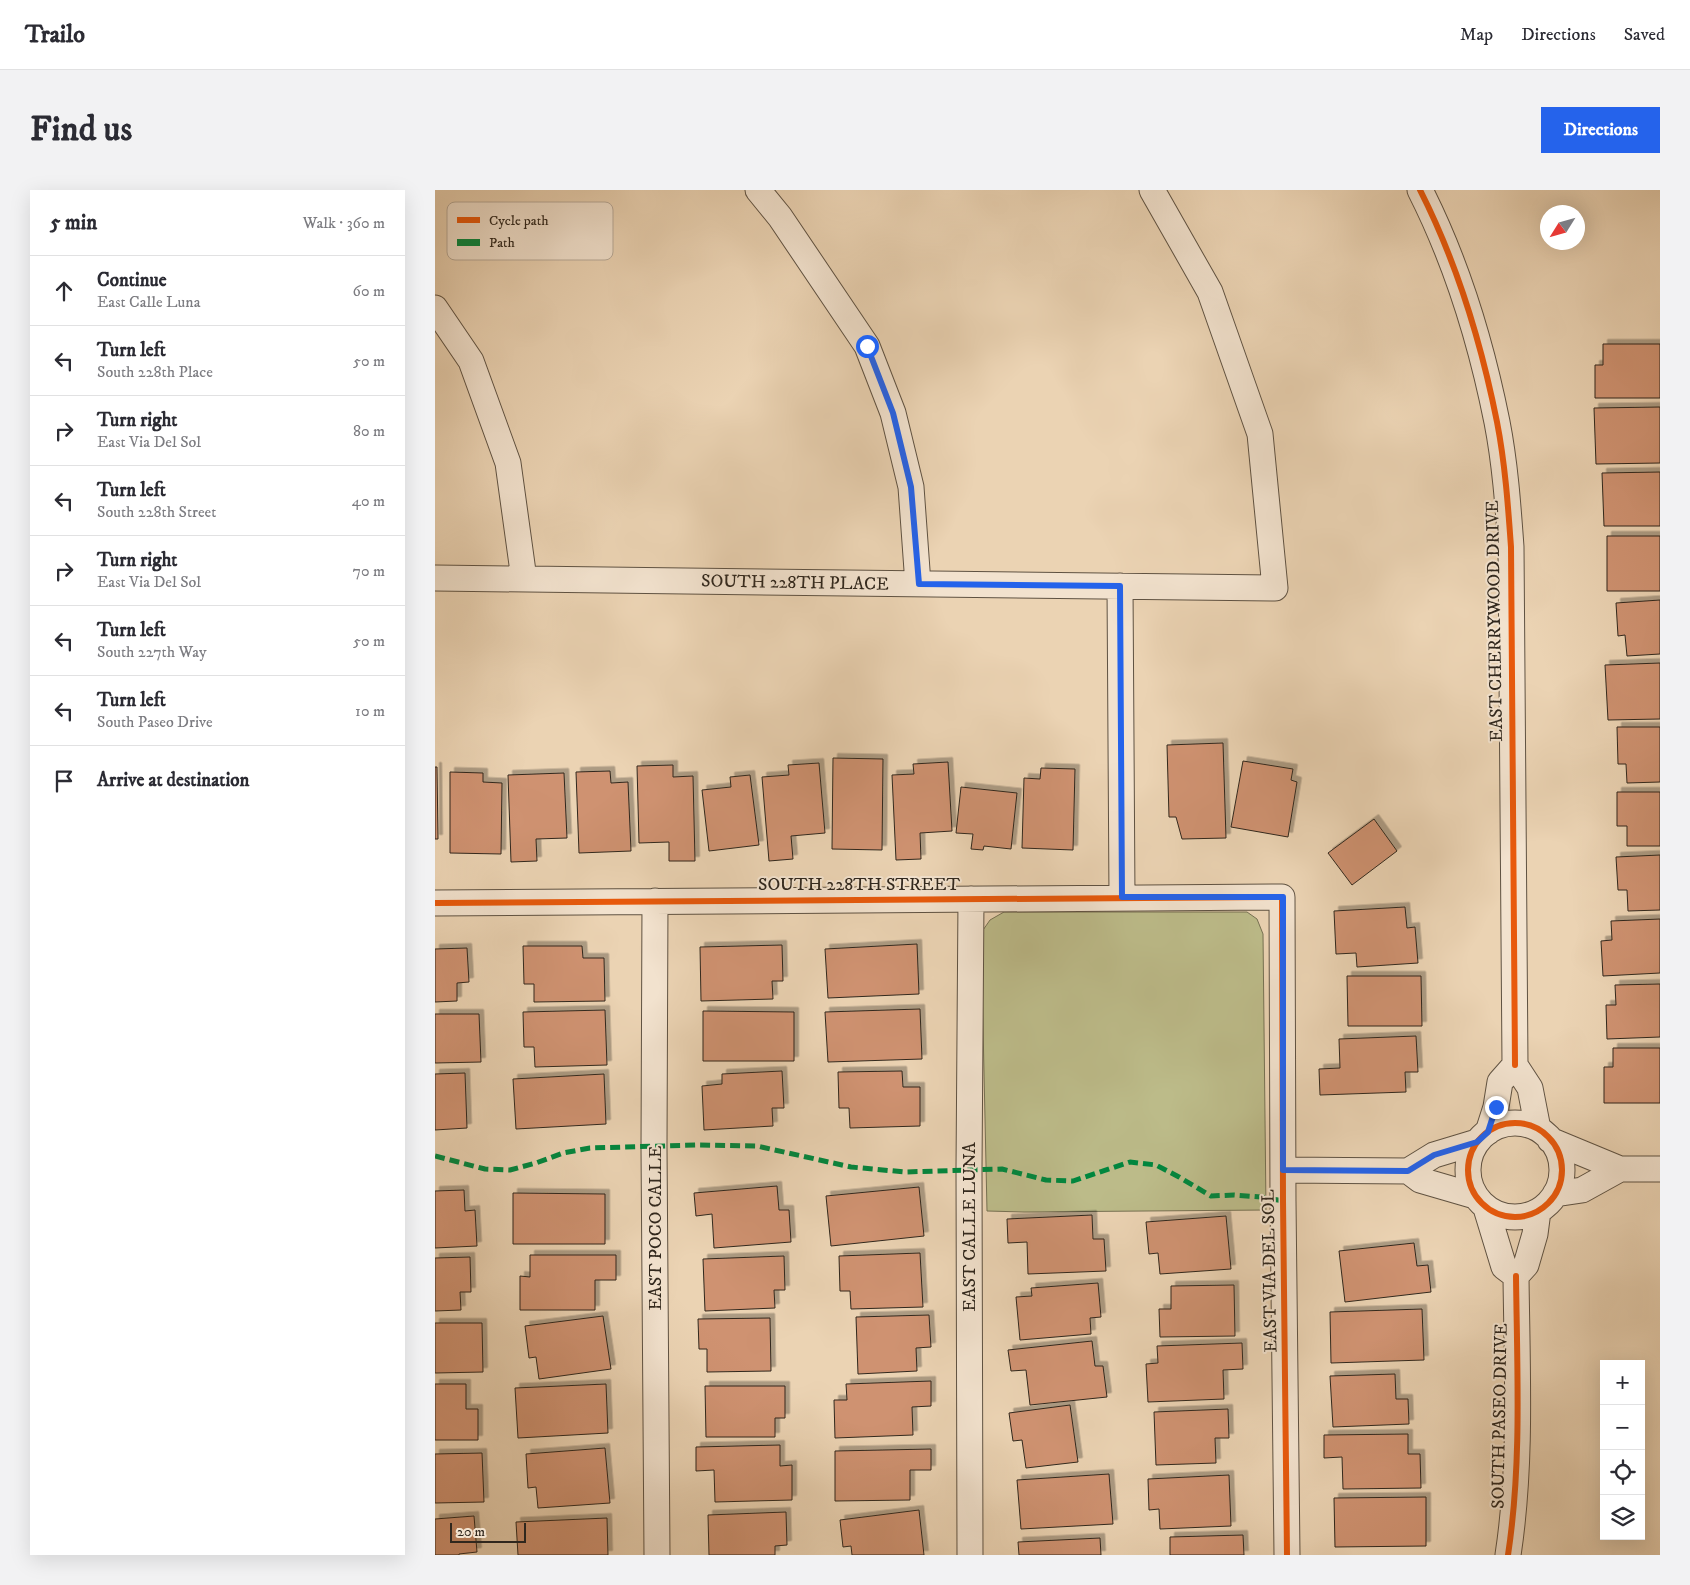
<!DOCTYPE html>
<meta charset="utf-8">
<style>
:root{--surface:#fff;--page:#f2f2f3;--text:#2b2b33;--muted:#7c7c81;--line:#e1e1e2;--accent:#2563eb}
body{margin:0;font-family:"IM FELL DW Pica",serif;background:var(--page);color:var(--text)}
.controls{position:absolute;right:15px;bottom:15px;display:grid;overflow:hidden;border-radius:0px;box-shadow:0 5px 20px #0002}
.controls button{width:45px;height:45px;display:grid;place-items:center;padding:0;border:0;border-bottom:1px solid var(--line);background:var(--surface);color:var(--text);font:25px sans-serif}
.compass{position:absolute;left:1105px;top:15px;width:45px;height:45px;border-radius:50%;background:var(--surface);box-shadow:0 5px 20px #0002;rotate:233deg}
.scale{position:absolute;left:15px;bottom:12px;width:76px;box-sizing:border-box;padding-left:5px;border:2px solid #30271d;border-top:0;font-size:14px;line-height:18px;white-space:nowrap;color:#30271d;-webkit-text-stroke:4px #f2e2ce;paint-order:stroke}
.stop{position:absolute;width:15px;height:15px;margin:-11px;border:4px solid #2563eb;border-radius:50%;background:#fff}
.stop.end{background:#2563eb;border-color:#fff;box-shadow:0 1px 5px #0008}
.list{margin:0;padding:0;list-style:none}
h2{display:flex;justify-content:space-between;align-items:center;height:65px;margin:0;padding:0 20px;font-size:21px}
h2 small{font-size:16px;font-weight:400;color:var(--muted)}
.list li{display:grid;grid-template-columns:32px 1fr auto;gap:15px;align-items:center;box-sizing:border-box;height:70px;padding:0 20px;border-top:1px solid var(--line)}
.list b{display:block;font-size:19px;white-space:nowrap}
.list p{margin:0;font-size:16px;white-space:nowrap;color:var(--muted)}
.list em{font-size:16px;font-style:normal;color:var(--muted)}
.icon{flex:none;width:28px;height:28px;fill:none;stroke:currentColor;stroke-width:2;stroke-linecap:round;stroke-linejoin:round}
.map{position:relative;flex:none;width:1225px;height:1365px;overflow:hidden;border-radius:0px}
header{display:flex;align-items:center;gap:30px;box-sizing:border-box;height:70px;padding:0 25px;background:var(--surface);border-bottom:1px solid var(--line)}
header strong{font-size:24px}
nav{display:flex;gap:28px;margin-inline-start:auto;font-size:18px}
.intro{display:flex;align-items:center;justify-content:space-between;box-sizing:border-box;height:120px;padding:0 30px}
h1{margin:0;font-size:35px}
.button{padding:12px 22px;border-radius:0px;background:var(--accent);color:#fff;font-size:18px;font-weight:700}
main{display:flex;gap:30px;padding:0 30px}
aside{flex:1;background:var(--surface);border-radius:0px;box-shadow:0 5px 20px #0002}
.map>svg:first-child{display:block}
.green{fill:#bcbb89;stroke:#767153}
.building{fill:#cf9271;stroke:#30271d;filter:url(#shadow)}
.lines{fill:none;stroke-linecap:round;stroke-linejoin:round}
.minor-casing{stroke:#5f5242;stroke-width:27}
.minor{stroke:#f2e2ce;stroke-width:25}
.quiet{stroke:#00873e;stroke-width:5;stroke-dasharray:10 5;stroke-linecap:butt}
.cycleway-casing{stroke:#f2e2ce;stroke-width:9}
.cycleway{stroke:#e8590c;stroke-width:6}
.route{stroke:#2563eb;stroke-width:6}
.labels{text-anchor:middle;stroke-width:4;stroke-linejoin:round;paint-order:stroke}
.street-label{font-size:18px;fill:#30271d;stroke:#f2e2ce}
.key{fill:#f2e2ce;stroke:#b8aa99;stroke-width:1}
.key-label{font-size:14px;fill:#30271d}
</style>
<header>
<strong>Trailo</strong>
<nav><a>Map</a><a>Directions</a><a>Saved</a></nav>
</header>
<div class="intro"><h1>Find us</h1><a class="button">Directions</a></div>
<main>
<aside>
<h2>5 min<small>Walk · 360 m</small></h2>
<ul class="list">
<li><svg class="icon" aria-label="ahead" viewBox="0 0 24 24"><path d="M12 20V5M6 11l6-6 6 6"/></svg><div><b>Continue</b><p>East Calle Luna</p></div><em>60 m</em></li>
<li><svg class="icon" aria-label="left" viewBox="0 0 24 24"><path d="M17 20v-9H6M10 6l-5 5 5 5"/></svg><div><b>Turn left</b><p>South 228th Place</p></div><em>50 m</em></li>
<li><svg class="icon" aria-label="right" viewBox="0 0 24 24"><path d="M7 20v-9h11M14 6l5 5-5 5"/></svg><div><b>Turn right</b><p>East Via Del Sol</p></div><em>80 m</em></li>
<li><svg class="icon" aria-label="left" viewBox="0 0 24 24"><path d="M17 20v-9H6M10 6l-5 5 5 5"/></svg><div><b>Turn left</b><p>South 228th Street</p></div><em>40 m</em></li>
<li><svg class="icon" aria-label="right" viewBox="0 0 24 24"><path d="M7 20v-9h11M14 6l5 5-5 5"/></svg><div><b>Turn right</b><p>East Via Del Sol</p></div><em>70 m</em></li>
<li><svg class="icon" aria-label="left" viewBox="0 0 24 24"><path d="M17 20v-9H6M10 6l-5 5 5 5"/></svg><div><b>Turn left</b><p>South 227th Way</p></div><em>50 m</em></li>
<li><svg class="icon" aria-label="left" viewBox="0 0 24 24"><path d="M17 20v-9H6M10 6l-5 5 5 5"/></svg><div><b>Turn left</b><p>South Paseo Drive</p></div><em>10 m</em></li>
<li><svg class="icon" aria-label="arrive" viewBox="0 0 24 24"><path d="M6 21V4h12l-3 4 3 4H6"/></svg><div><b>Arrive at destination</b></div></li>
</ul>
</aside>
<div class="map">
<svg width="1225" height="1365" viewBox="0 0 1225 1365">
<defs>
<filter id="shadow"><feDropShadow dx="4.5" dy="-4.5" stdDeviation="0" flood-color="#0004"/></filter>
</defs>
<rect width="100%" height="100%" fill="#ebd3b3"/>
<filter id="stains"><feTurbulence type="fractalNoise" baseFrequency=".004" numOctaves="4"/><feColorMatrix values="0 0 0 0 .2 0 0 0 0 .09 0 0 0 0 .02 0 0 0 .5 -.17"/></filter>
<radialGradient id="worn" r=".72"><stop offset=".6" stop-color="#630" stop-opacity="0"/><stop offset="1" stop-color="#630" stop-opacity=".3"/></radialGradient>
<!-- green -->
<path class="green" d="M 569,722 L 812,722 L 822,729 L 828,744 L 831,1020 L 589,1022 L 552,1021 L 546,743 L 555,730 Z"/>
<!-- building -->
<path class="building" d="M 1168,154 L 1225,154 L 1225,208 L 1160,208 L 1160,175 L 1168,175 Z
M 1225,217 L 1225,273 L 1161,274 L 1159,218 Z
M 1225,282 L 1225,336 L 1169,336 L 1167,283 Z
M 1172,346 L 1225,346 L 1225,401 L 1172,401 Z
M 1225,410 L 1225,464 L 1192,466 L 1190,445 L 1183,446 L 1181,413 Z
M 1225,473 L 1225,529 L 1173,530 L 1170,475 Z
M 1182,537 L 1225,537 L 1225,592 L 1192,593 L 1191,574 L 1183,574 Z
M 788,553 L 791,648 L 747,649 L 741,627 L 734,627 L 732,555 Z
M 398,568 L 448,569 L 447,660 L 397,659 Z
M 808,571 L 858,579 L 856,590 L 862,592 L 853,647 L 796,637 Z
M 513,572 L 517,641 L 485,643 L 486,669 L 461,670 L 457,585 L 479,584 L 478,574 Z
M 384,573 L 390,643 L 356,646 L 358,669 L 334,671 L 327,587 L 354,585 L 353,575 Z
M 238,575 L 238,587 L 258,586 L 260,671 L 234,671 L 234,652 L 204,653 L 202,576 Z
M 0,577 L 2,577 L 3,649 L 0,649 Z
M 606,578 L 640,579 L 638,660 L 587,658 L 589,588 L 605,589 Z
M 175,581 L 176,593 L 193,592 L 196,661 L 144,663 L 141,582 Z
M 15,582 L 48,583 L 48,592 L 67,593 L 66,664 L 15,663 Z
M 129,583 L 132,648 L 101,649 L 102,671 L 76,672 L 73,585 Z
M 315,585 L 324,655 L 274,661 L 267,600 L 296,597 L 295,587 Z
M 526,597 L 582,603 L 576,659 L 549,656 L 548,660 L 536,659 L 538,644 L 521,643 Z
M 1182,602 L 1225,602 L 1225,656 L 1192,656 L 1192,636 L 1182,636 Z
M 939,629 L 962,661 L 917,695 L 893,663 Z
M 1225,665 L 1225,720 L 1193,721 L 1192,700 L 1183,700 L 1181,667 Z
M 970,717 L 972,738 L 980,737 L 983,773 L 922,777 L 921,763 L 901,764 L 899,721 Z
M 1225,729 L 1225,783 L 1168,786 L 1166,751 L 1177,750 L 1176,731 Z
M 482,754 L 484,804 L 393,808 L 390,759 Z
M 347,755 L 348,791 L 337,791 L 338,809 L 266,811 L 265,757 Z
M 88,756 L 147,756 L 148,768 L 169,768 L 170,811 L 99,812 L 99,794 L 89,794 Z
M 32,758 L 34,792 L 22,793 L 22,811 L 0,812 L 0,759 Z
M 912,786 L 986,786 L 987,836 L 913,836 Z
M 1225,794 L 1225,847 L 1172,849 L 1171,815 L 1181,815 L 1180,795 Z
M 485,819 L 487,869 L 393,872 L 390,822 Z
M 170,820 L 172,875 L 100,877 L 99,857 L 89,857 L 88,822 Z
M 268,821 L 359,822 L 359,871 L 268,871 Z
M 0,824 L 44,824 L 46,872 L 0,873 Z
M 981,846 L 983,882 L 970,882 L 971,902 L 885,905 L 884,879 L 905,878 L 904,849 Z
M 1178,858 L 1225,858 L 1225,913 L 1169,913 L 1169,877 L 1178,877 Z
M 347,881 L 349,918 L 337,918 L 338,936 L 269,940 L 267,896 L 287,894 L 287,884 Z
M 467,881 L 468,897 L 485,897 L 485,936 L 415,938 L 414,918 L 404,918 L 403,882 Z
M 30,883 L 32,938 L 0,940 L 0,884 Z
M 169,884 L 171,934 L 81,939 L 78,889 Z
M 342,996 L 344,1020 L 354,1020 L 356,1052 L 279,1058 L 277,1024 L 261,1026 L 259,1003 Z
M 484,997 L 489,1046 L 396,1056 L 391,1006 Z
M 29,1000 L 30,1021 L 40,1020 L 42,1056 L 0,1058 L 0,1001 Z
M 78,1003 L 170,1004 L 170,1054 L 78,1054 Z
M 657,1025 L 658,1049 L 669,1049 L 671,1081 L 593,1084 L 592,1052 L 573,1053 L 572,1029 Z
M 791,1026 L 796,1079 L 725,1084 L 723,1063 L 714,1064 L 711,1032 Z
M 979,1053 L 982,1076 L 993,1075 L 996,1102 L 910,1112 L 904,1061 Z
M 485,1063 L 488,1117 L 416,1119 L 415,1101 L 405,1101 L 404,1066 Z
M 95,1065 L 181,1065 L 181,1090 L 160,1090 L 160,1120 L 85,1120 L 85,1086 L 95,1087 Z
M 349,1066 L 350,1100 L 339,1100 L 340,1118 L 270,1121 L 268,1069 Z
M 35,1067 L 36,1102 L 25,1102 L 26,1120 L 0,1121 L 0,1068 Z
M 663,1093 L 666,1127 L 655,1128 L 656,1144 L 585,1150 L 581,1107 L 597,1106 L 596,1098 Z
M 799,1095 L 800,1146 L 725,1147 L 724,1119 L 736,1119 L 736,1096 Z
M 987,1119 L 989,1170 L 896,1173 L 895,1122 Z
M 494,1125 L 496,1157 L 481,1158 L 482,1181 L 423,1184 L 421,1127 Z
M 168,1126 L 176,1179 L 104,1189 L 101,1167 L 94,1168 L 90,1136 Z
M 335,1128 L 336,1181 L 272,1182 L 272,1159 L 264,1159 L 263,1129 Z
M 0,1133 L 47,1133 L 48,1182 L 0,1183 Z
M 657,1151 L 660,1176 L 668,1176 L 672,1207 L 595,1215 L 591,1180 L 576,1181 L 573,1160 Z
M 807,1153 L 808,1179 L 788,1180 L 789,1209 L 713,1212 L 711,1174 L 723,1173 L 722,1156 Z
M 960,1184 L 961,1209 L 973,1209 L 974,1234 L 898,1237 L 895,1186 Z
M 496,1191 L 496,1216 L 477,1217 L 478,1245 L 400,1248 L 399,1210 L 412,1210 L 411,1194 Z
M 0,1194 L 31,1194 L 31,1219 L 43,1219 L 43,1250 L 0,1250 Z
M 171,1194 L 173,1243 L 83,1248 L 80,1198 Z
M 270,1196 L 350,1196 L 350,1228 L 340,1228 L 340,1247 L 271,1247 Z
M 635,1215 L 643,1272 L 591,1278 L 587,1250 L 578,1251 L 574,1223 Z
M 793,1219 L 794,1248 L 780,1248 L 781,1273 L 721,1275 L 719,1222 Z
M 973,1244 L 973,1264 L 985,1264 L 986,1298 L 908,1299 L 907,1267 L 889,1268 L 889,1245 Z
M 345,1255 L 345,1276 L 357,1275 L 357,1310 L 280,1312 L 279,1280 L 261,1281 L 261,1257 Z
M 170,1258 L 175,1313 L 103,1318 L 101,1297 L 93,1298 L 91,1264 Z
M 496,1259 L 496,1280 L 475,1280 L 475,1310 L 400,1311 L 400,1261 Z
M 47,1263 L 49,1312 L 0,1313 L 0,1264 Z
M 674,1284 L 678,1334 L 586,1339 L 582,1290 Z
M 794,1285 L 796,1336 L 725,1339 L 724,1319 L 714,1320 L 713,1289 Z
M 991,1307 L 991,1356 L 900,1357 L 899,1308 Z
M 484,1320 L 489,1365 L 417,1365 L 416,1356 L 408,1357 L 405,1330 Z
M 351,1322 L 352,1355 L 340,1356 L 340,1365 L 274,1365 L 273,1325 Z
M 39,1326 L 42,1362 L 24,1364 L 24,1365 L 0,1365 L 0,1329 Z
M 172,1328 L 173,1365 L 83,1365 L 81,1332 Z
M 808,1345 L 809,1365 L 735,1365 L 735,1347 Z
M 665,1348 L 666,1365 L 584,1365 L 583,1352 Z"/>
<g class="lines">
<!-- minor casing -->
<g class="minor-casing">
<path id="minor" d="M 323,0 L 345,27 L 432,156 L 458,223 L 476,297 L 483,394
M 985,0 C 1022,73 1046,152 1062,232 C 1070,273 1073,315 1076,357 L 1080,875
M 0,118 L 36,171 L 73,273 L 89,389
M 0,388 L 840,398 L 825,244 L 775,102 L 717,0
M 685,396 L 687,707
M 220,711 L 219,957 L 222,1365
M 0,713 L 847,707 L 848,1011 L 852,1365
M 1080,875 L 1095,898 L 1103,939
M1033 980a47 47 0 1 1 94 0a47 47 0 1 1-94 0Z
M 1053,942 L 1061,917 L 1065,892 L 1080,875
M 1115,950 L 1185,979 L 1225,979
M 848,980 L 973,981 L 999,965 L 1042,952
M 973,981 L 985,990 L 1040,1006
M 1120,1004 L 1147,1000 L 1185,979
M 1051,1018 L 1069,1077 L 1081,1086
M 535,1365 L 534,979 L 536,709
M 1073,1365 C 1087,1273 1082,1179 1081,1086 L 1091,1075 L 1100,1044 L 1103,1021"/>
</g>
<!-- minor -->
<use href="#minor" class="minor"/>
<!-- quiet -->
<path class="quiet" d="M 0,966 L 50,979 L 75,980 L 101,973 L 128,963 L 155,958 L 263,955 L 322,956 L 416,977 L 470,982 L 567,979 L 611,990 L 638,991 L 695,972 L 721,975 L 744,987 L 776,1006 L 799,1005 L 826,1007 L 848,1011"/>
<!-- cycleway casing -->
<g class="cycleway-casing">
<path id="cycleway" d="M 985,0 C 1022,73 1046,152 1062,232 C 1070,273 1073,315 1076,357 L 1080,875
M 0,713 L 847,707 L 848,1011 L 852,1365
M1033 980a47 47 0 1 1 94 0a47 47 0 1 1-94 0Z
M 1073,1365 C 1087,1273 1082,1179 1081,1086"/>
</g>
<!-- cycleway -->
<use href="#cycleway" class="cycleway"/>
</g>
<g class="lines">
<!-- route -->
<path class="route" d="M 432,156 L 458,223 L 476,297 L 484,394 L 685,396 L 687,707 L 848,707 L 848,980 L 973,981 L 999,965 L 1042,952 L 1053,942 L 1061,917"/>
</g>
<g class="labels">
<!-- street labels -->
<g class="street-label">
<text transform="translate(360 392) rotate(1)" y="6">SOUTH 228TH PLACE</text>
<text transform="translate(1059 431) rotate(-91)" y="6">EAST CHERRYWOOD DRIVE</text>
<text x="424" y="700">SOUTH 228TH STREET</text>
<text transform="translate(534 1037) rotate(-90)" y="6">EAST CALLE LUNA</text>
<text transform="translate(220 1038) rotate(-90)" y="6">EAST POCO CALLE</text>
<text transform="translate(834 1081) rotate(-91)" y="6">EAST VIA DEL SOL</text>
<text transform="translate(1064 1226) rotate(-89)" y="6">SOUTH PASEO DRIVE</text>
</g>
</g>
<!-- legend -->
<rect x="12" y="12" width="166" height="58" rx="8" class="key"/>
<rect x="22" y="27" width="23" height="6" fill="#e8590c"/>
<rect x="22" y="49" width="23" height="7" fill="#00873e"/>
<g class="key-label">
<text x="54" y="35">Cycle path</text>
<text x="54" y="57">Path</text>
</g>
<rect width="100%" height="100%" filter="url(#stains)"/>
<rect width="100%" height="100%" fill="url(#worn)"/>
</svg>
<div class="controls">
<button>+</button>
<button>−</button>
<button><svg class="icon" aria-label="locate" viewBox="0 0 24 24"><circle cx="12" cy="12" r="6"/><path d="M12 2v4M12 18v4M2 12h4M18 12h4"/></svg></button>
<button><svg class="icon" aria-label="layers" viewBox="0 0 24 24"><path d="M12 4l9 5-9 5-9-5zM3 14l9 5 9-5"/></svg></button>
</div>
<svg class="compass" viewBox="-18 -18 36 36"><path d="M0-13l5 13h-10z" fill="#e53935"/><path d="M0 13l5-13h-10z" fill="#7c7c81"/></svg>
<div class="scale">20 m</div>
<div class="stop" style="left:432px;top:156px"></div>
<div class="stop end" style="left:1061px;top:917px"></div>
</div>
</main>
